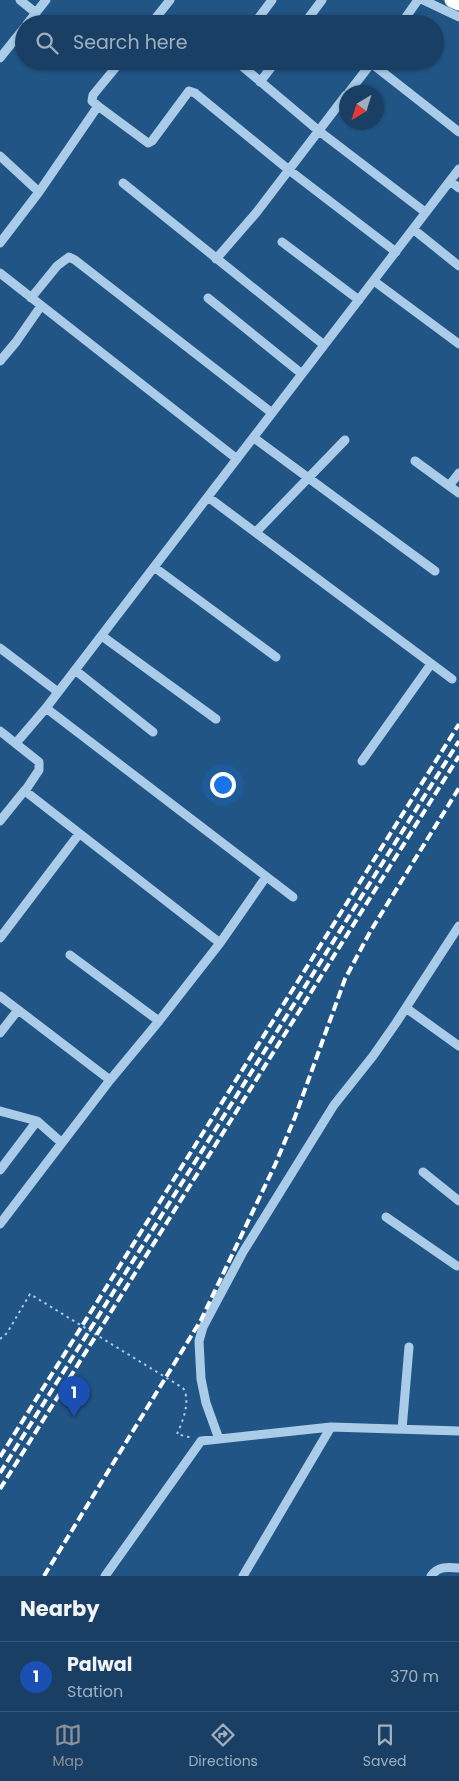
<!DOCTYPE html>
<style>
:root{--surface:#194064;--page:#22476a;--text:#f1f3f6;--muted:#9fafbf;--line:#375978;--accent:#8c9099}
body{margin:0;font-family:Poppins,sans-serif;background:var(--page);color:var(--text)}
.compass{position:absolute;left:339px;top:85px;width:45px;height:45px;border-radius:50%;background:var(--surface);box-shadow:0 1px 4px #0004;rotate:218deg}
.you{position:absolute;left:222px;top:784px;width:18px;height:18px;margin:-12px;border:4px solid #fff;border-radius:50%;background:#1a73e8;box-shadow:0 0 0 8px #1a73e833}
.badge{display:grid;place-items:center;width:32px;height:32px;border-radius:50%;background:var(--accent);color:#fff;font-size:16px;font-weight:700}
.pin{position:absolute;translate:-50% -41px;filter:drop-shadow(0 1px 2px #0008)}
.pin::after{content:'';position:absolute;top:26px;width:18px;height:15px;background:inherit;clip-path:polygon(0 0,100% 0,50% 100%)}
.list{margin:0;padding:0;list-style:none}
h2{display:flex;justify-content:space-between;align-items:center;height:65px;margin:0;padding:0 20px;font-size:21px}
h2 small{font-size:16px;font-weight:400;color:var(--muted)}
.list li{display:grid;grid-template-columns:32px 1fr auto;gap:15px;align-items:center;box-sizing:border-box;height:70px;padding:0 20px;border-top:1px solid var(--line)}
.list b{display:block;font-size:19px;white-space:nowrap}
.list p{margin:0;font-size:16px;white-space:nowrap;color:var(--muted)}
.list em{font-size:16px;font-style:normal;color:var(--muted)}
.icon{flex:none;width:28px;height:28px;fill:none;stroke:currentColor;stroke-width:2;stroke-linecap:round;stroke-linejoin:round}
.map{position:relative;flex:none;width:459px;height:1576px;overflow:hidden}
.search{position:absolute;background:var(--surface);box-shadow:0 1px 4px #0004;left:15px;right:15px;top:15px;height:55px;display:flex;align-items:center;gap:12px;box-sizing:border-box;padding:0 18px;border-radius:28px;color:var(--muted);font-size:19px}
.sheet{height:135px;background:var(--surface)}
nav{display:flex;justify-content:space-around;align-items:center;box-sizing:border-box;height:70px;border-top:1px solid var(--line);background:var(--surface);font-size:14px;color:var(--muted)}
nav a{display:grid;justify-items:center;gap:2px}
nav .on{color:var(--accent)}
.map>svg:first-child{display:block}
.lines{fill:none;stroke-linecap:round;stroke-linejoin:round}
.path{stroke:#aacce9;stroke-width:2;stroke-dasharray:2.5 4;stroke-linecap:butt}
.minor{stroke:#aacce9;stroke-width:9}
.highway{stroke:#fff;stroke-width:15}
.rail{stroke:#fff;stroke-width:4;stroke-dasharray:9 4;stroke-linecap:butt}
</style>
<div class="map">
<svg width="459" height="1576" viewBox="0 0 459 1576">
<rect width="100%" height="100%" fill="#215585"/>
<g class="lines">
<!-- path -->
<path class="path" d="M 0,1339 L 7,1333 L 30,1294 L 183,1388 C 191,1400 183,1421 177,1434 L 192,1438"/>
<!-- minor -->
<path class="minor" d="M 20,0 L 36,13
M 423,0 L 459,17
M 27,24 L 46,0
M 151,24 L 170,0
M 254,24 L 272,0
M 304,24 L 322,0
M 401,24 L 418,0
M 0,58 L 24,28
M 236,61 L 319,131 L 425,212
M 371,63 L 459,132
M 260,82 L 276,61
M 349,92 L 373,61
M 98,106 L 148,143 L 152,141 L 189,91 L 195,93 L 289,170 L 396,252
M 0,156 L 39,192
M 450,181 L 459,188
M 123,183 L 324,345
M 413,229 L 459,266
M 282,242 L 359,300
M 0,243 L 39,192 L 98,106 L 92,101 L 93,95 L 121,61
M 216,259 L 256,213 L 346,95
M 0,273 L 237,459
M 374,281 L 459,344
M 31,298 L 57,266 L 69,257 L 75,260 L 272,413
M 208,298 L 302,374
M 0,361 L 16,342 L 41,306
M 254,438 L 435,571
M 415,461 L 459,493
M 449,486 L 459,473
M 208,497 L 452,679
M 256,532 L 345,440
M 154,567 L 276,657
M 102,636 L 216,719
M 0,648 L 58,692
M 75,670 L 153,732
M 0,731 L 39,762 L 39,770 L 25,791 L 220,943
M 16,743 L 46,708
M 362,761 L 431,664
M 0,821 L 25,790
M 293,897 L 46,708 L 459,169
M 0,938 L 79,834
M 70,955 L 159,1021
M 0,996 L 110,1080
M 406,1008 L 459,1046
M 0,1033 L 18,1010
M 0,1111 L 37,1121 L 62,1143
M 0,1170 L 37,1121
M 423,1172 L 459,1201
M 386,1217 L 457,1266
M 0,1224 L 110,1080 L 159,1021 L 220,943 L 266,877
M 402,1429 L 409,1347
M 219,1439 L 206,1403 L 201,1379 L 199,1341 L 203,1327 L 243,1252 L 334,1105 L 373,1056 L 396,1023 L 459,926
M 105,1576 L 201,1441 L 331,1427 L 459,1431
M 243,1576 L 331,1427
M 431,1576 C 438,1566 448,1567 459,1568"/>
<!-- highway -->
<path class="highway" d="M 452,0 L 459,3"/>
<!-- rail -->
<path class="rail" d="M 0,1457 L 459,724
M 0,1473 L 459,741
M 0,1489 L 459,756
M 44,1576 L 201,1320 L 275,1165 L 295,1117 L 345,979 L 370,932 L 459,788"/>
</g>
</svg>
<svg class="compass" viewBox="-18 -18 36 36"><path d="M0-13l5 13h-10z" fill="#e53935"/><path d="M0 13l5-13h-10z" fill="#9fafbf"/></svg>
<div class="you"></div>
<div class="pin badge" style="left:74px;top:1417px;background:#1a4fb4">1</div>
<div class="search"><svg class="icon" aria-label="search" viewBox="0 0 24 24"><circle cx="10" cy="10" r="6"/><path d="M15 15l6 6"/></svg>Search here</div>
</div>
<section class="sheet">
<h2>Nearby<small></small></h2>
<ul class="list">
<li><span class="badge" style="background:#1a4fb4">1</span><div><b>Palwal</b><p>Station</p></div><em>370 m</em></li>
</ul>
</section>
<nav>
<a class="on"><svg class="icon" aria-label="map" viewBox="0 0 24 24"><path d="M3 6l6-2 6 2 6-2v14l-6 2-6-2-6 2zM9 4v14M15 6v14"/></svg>Map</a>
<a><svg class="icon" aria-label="directions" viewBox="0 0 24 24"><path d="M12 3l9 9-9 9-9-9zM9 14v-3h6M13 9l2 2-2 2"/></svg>Directions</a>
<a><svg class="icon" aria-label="saved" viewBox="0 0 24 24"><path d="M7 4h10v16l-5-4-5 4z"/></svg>Saved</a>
</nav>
